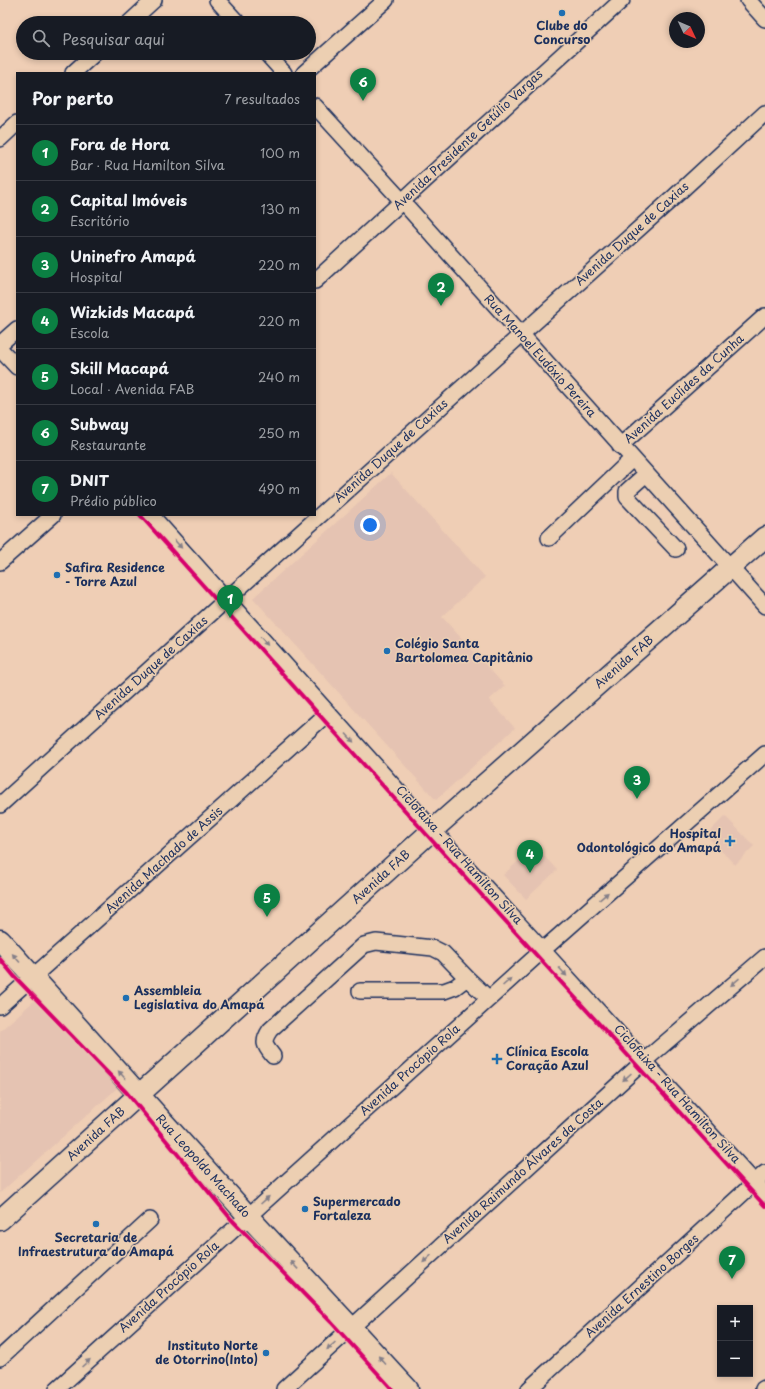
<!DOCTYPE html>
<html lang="pt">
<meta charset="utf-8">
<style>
:root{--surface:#171b24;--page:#20242c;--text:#f1f3f6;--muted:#9ea1a6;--line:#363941;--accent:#0b8043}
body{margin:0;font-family:"Playpen Sans",sans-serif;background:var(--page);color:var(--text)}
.controls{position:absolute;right:12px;bottom:12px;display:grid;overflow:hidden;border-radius:0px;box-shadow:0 2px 6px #0003}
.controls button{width:36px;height:36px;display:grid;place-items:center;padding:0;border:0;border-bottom:1px solid var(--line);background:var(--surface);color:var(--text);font:20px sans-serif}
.compass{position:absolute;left:669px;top:12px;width:36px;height:36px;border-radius:50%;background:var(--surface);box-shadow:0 2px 6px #0003;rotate:134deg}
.you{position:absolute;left:370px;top:525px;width:14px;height:14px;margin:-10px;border:3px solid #fff;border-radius:50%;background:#1a73e8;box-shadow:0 0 0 6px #1a73e833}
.badge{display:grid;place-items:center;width:26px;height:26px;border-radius:50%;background:var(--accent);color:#fff;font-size:13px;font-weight:700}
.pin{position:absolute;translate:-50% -33px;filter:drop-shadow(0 1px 2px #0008)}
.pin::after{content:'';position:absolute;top:21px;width:14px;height:12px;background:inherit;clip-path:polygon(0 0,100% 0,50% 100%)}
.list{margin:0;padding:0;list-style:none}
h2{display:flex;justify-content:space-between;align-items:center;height:52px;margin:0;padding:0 16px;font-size:17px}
h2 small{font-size:13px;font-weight:400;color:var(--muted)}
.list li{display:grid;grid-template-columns:26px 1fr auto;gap:12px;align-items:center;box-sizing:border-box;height:56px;padding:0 16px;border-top:1px solid var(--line)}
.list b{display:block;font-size:15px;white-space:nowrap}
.list p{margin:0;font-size:13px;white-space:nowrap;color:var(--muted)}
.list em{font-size:13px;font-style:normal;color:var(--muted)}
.icon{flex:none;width:22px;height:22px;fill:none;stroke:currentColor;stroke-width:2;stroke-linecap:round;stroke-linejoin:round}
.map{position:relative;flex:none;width:765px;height:1389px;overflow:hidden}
.search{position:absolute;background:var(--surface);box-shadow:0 2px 6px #0003;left:16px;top:16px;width:300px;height:44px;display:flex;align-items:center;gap:10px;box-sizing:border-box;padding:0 14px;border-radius:22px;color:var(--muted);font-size:15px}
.panel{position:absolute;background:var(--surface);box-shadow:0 2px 6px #0003;left:16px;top:72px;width:300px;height:444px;border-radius:0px}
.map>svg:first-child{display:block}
.built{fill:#e5c3b2}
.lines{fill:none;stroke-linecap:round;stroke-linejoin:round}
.minor-casing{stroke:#1b2f5e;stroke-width:18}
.major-casing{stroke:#1b2f5e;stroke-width:23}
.minor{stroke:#eccfb2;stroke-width:15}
.major{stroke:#eccfb2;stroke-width:20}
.cycleway-casing{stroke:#eccfb2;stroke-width:6}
.cycleway{stroke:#d6006c;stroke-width:4}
.oneway{fill:#847f88}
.poi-dot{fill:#1f6fb2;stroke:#eccfb2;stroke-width:1.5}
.labels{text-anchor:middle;stroke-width:3;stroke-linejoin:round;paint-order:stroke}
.poi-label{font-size:12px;font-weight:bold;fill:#1b2f5e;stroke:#eccfb2;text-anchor:start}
.street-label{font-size:12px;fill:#1b2f5e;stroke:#eccfb2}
</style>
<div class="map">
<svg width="765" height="1389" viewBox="0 0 765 1389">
<rect width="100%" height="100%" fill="#efceb5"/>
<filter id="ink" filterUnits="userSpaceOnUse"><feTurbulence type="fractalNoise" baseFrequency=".025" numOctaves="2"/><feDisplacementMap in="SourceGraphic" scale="8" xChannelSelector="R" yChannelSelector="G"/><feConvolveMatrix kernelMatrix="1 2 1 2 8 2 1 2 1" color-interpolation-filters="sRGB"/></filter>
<g filter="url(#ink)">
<!-- built -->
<path class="built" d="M 391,473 L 485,577 L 442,617 L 505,686 L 489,700 L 515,728 L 436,800 L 253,598 Z
M 725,816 L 754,846 L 735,865 L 706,835 Z
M 535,846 L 557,870 L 526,899 L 503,875 Z
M 43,993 L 124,1082 L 0,1193 L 0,1031 Z"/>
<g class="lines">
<!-- minor casing -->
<g class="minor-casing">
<path id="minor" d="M 217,0 L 238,23
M 748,0 L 765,19
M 129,23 L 154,0
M 266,53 L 284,73
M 73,73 L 95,53
M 304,73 L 386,0
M 315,106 L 402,201 L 765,606
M 0,139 L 17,123
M 315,281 L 622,0
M 0,344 L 17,329
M 0,349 L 17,367
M 620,446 L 765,316
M 646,474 L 627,491 L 627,497 L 676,549
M 151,515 L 433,830 L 765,1194
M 549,538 L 632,459
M 0,562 L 53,515
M 0,805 L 227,599 L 673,198 L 765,113
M 360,991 L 444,991 L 455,987 L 467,978
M 0,1006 L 328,713
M 273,1056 C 264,1045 262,1042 270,1030 L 364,945 L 376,942 L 433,948 L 443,953 L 467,978 L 489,999
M 0,1358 L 150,1220
M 57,1389 L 543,950 L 765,754
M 284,1389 L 643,1062 L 765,957
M 529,1389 L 765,1173
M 763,1389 L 765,1388"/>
</g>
<!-- major casing -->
<g class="major-casing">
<path id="major" d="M 0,940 L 248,1216 L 408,1389
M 0,1220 L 427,835 L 765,537"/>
</g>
<!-- minor -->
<use href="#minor" class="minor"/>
<!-- major -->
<use href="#major" class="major"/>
<!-- cycleway casing -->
<g class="cycleway-casing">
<path id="cycleway" d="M 140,515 L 427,835 L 765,1206
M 0,959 L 14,976 L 127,1093 L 231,1219 L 331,1322 L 392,1389"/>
</g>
<!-- cycleway -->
<use href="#cycleway" class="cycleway"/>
</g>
<!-- one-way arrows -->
<defs><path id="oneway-solid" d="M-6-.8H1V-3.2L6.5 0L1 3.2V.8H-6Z"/></defs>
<g class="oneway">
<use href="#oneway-solid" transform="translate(178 544) rotate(48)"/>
<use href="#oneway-solid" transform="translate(264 641) rotate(49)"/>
<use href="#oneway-solid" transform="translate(350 738) rotate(48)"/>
<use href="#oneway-solid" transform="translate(604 896) rotate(-41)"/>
<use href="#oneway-solid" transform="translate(16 958) rotate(-131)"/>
<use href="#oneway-solid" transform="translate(563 972) rotate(48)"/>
<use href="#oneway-solid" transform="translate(507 982) rotate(-42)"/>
<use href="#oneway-solid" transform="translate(735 982) rotate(139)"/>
<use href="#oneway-solid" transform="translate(122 1075) rotate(-132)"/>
<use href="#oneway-solid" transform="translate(627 1077) rotate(138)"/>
<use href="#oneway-solid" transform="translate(265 1200) rotate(-42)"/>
<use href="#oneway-solid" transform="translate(427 1259) rotate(138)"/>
<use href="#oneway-solid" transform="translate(294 1265) rotate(-133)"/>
<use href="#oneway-solid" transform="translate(331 1346) rotate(138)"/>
<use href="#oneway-solid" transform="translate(382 1360) rotate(-132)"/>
<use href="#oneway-solid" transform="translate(86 1363) rotate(-42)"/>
</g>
</g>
<!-- markers -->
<g class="poi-dot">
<circle cx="562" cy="13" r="4"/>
<circle cx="57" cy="575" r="4"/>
<circle cx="387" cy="651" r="4"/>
<path d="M728 835h4v4h4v4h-4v4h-4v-4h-4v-4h4z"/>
<circle cx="126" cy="998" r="4"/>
<path d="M495 1053h4v4h4v4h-4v4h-4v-4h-4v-4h4z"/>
<circle cx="305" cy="1209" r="4"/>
<circle cx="96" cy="1224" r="4"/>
<circle cx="266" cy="1353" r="4"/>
</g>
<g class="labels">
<!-- poi labels -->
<g class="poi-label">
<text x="562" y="30" text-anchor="middle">Clube do<tspan x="562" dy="14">Concurso</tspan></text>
<text x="65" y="572">Safira Residence<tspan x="65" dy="14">- Torre Azul</tspan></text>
<text x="395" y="648">Colégio Santa<tspan x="395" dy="14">Bartolomea Capitânio</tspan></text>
<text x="721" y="838" text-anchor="end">Hospital<tspan x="721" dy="14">Odontológico do Amapá</tspan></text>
<text x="134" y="995">Assembleia<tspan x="134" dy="14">Legislativa do Amapá</tspan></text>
<text x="506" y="1056">Clínica Escola<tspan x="506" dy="14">Coração Azul</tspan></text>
<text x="313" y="1206">Supermercado<tspan x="313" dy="14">Fortaleza</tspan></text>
<text x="96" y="1242" text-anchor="middle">Secretaria de<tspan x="96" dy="14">Infraestrutura do Amapá</tspan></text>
<text x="258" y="1350" text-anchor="end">Instituto Norte<tspan x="258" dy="14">de Otorrino(Into)</tspan></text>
</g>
<!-- street labels -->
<g class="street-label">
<text transform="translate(468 140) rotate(-43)" y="4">Avenida Presidente Getúlio Vargas</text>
<text transform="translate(632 234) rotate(-42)" y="4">Avenida Duque de Caxias</text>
<text transform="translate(540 356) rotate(48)" y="4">Rua Manoel Eudóxio Pereira</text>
<text transform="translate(684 389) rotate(-42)" y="4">Avenida Euclides da Cunha</text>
<text transform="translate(391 451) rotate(-42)" y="4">Avenida Duque de Caxias</text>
<text transform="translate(624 662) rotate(-41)" y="4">Avenida FAB</text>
<text transform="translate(151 668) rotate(-42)" y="4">Avenida Duque de Caxias</text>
<text transform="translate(459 855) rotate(48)" y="4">Ciclofaixa - Rua Hamilton Silva</text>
<text transform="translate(164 860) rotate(-42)" y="4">Avenida Machado de Assis</text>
<text transform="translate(381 877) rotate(-42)" y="4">Avenida FAB</text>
<text transform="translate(410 1070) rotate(-42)" y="4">Avenida Procópio Rola</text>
<text transform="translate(677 1094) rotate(48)" y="4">Ciclofaixa - Rua Hamilton Silva</text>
<text transform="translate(96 1134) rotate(-42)" y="4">Avenida FAB</text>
<text transform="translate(203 1166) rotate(48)" y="4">Rua Leopoldo Machado</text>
<text transform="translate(523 1171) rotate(-42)" y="4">Avenida Raimundo Álvares da Costa</text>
<text transform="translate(642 1286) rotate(-42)" y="4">Avenida Ernestino Borges</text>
<text transform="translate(169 1287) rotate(-42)" y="4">Avenida Procópio Rola</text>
</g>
</g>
</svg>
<div class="controls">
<button>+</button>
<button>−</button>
</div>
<svg class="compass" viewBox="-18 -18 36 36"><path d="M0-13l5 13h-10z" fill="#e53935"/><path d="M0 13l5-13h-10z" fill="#9ea1a6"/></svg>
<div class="you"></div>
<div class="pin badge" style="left:230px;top:618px">1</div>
<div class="pin badge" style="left:441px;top:306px">2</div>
<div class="pin badge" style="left:637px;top:799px">3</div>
<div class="pin badge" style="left:530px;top:873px">4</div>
<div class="pin badge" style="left:267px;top:917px">5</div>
<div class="pin badge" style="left:363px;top:101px">6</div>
<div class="pin badge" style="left:732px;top:1279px">7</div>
<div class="search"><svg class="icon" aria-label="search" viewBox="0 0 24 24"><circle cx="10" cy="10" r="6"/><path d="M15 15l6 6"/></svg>Pesquisar aqui</div>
<section class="panel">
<h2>Por perto<small>7 resultados</small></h2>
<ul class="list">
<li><span class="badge">1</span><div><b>Fora de Hora</b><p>Bar · Rua Hamilton Silva</p></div><em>100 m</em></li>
<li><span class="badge">2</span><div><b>Capital Imóveis</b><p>Escritório</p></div><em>130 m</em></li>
<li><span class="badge">3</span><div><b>Uninefro Amapá</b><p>Hospital</p></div><em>220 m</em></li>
<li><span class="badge">4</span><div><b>Wizkids Macapá</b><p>Escola</p></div><em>220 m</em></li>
<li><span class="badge">5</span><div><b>Skill Macapá</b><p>Local · Avenida FAB</p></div><em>240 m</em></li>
<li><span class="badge">6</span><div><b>Subway</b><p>Restaurante</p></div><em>250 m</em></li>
<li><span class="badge">7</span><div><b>DNIT</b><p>Prédio público</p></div><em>490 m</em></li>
</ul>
</section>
</div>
